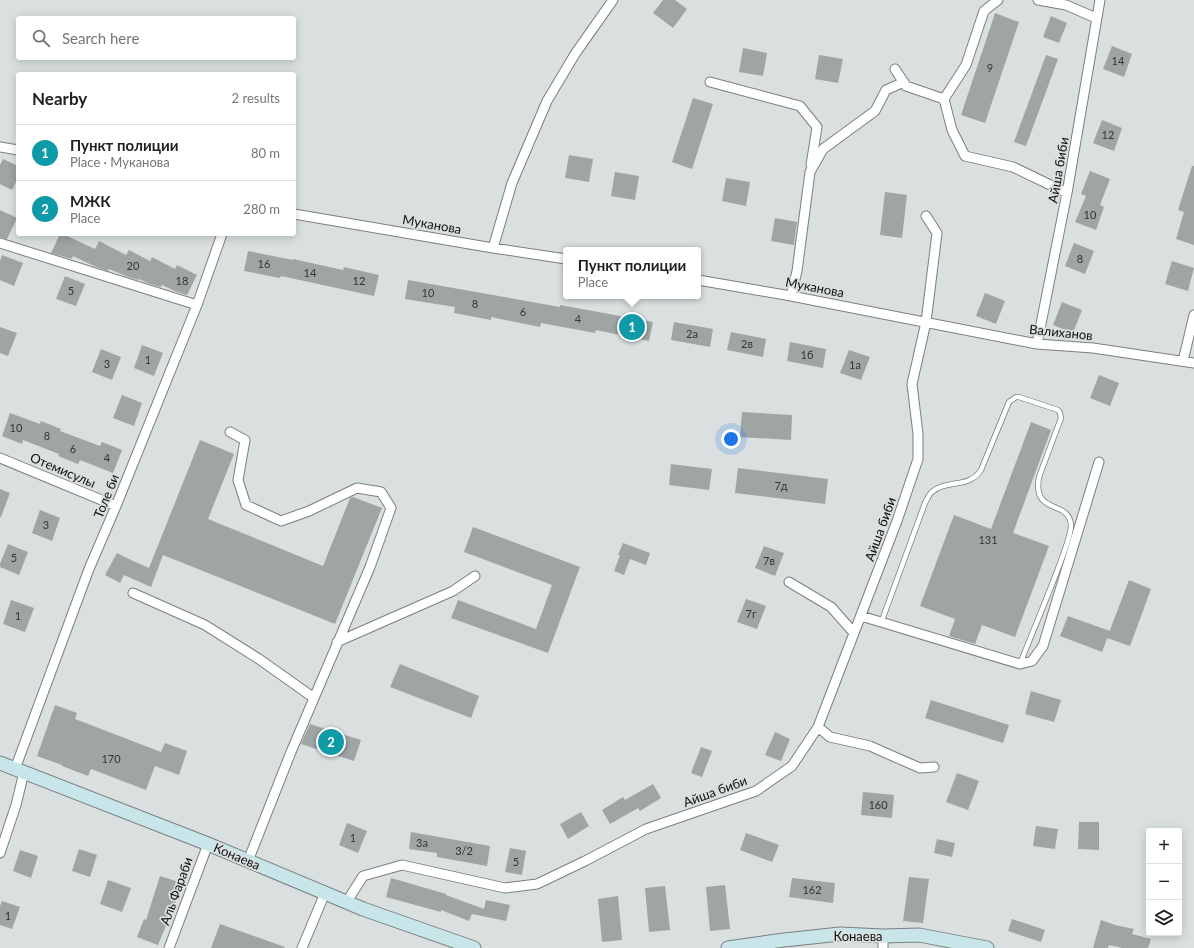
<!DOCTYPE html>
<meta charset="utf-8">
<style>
:root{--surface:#fff;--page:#f6f6f6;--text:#202124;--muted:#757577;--line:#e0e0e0;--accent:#0b8043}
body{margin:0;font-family:Lato,sans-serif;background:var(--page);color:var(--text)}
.controls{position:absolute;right:12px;bottom:12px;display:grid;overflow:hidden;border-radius:4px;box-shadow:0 2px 10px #0003}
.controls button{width:36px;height:36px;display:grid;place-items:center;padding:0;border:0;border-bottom:1px solid var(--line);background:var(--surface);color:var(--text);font:20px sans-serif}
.you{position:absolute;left:731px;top:439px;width:14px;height:14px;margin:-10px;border:3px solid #fff;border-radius:50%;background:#1a73e8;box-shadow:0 0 0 6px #1a73e833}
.badge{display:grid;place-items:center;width:26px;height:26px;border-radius:50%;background:var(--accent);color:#fff;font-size:13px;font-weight:700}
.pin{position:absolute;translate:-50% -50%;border:2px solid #fff;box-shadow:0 1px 4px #0006}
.popup{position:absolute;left:563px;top:247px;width:138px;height:52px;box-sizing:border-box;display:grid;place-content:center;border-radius:4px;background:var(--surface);filter:drop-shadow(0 1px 3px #0005);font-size:13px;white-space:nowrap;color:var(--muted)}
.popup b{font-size:15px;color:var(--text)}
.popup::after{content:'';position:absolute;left:50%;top:100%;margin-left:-8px;border:8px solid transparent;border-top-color:var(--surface)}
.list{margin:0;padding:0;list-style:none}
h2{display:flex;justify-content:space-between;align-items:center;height:52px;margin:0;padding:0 16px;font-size:17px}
h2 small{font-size:13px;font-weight:400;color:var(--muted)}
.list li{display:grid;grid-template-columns:26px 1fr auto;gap:12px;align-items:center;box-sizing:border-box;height:56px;padding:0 16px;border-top:1px solid var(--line)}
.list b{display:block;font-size:15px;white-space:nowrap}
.list p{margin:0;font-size:13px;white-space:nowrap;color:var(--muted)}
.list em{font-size:13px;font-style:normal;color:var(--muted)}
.icon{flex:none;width:22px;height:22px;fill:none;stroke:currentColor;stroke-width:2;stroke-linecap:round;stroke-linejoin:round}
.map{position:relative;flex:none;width:1194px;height:948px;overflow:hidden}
.search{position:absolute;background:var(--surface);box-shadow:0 2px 10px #0003;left:16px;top:16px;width:280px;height:44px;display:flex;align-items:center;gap:10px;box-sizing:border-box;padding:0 14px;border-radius:4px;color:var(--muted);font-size:15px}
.panel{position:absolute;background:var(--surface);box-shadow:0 2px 10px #0003;left:16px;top:72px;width:280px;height:164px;border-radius:4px}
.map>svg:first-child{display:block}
.building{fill:#9fa4a5}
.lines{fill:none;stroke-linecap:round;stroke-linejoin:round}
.lane-casing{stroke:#7a7f7f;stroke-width:6}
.street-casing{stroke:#7a7f7f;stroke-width:11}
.secondary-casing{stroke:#7a7f7f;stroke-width:15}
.lane{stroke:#fff;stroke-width:4.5}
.street{stroke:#fff;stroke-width:9}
.secondary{stroke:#c8e6e9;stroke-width:13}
.labels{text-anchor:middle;stroke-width:3.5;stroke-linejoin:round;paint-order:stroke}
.number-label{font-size:11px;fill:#323535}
.street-label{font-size:13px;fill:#0e1010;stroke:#dae0e0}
</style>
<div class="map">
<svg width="1194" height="948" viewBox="0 0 1194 948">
<rect width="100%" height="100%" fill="#dae0e0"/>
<!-- building -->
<path class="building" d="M 663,0 L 675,0 L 687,9 L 673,28 L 653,13 Z
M 995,13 L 1019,22 L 985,123 L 961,115 Z
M 1051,16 L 1067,23 L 1059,43 L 1043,37 Z
M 1112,46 L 1132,54 L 1124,77 L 1103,69 Z
M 743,48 L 767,53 L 763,76 L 739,72 Z
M 819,55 L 843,59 L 838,83 L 815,79 Z
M 1046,55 L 1058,59 L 1026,146 L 1014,142 Z
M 693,98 L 713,104 L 692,169 L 672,162 Z
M 1102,120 L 1122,128 L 1114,151 L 1093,143 Z
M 569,155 L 593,159 L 589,182 L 565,178 Z
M 3,159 L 18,166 L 18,178 L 12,190 L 0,184 L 0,165 Z
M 1192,166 L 1194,166 L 1194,245 L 1176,239 L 1184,212 L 1178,210 Z
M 1090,171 L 1110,179 L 1100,205 L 1104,207 L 1096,230 L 1075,222 L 1086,196 L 1081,194 Z
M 615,172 L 639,176 L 635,200 L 611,196 Z
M 726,178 L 750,182 L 746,206 L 722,201 Z
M 885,192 L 907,195 L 902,238 L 880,235 Z
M 0,210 L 17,218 L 7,239 L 0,237 Z
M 775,218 L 797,222 L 794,245 L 771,241 Z
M 60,234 L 63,234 L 95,249 L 99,241 L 126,255 L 129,250 L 150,261 L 152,257 L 175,269 L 177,265 L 197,275 L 187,295 L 177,292 L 162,285 L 161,287 L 150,284 L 139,279 L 138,280 L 126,276 L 109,269 L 108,271 L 94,266 L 73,256 L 72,259 L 51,253 Z
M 1074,243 L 1094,251 L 1085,274 L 1065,266 Z
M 248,251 L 293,260 L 293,259 L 343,270 L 344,267 L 379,275 L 374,296 L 281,276 L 280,278 L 244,271 Z
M 2,255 L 23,263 L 14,286 L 0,280 L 0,261 Z
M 1172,261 L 1194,268 L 1188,291 L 1165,284 Z
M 65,276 L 85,284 L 76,306 L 56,299 Z
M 408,280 L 560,307 L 560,305 L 653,322 L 649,341 L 596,330 L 595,333 L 541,323 L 540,327 L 491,317 L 491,320 L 454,313 L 455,307 L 405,299 Z
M 985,293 L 1005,301 L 996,324 L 976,316 Z
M 1062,302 L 1082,310 L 1073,333 L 1053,325 Z
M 674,322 L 713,329 L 710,347 L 671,340 Z
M 0,327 L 17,333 L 8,356 L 0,353 Z
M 731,332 L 766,339 L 763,357 L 727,350 Z
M 790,342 L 826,349 L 823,368 L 787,361 Z
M 142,345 L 163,353 L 154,376 L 134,368 Z
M 101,349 L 121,357 L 112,380 L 92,372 Z
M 849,350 L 870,357 L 861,380 L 840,373 Z
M 1099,375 L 1119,383 L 1110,406 L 1090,398 Z
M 122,395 L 142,403 L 134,426 L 113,418 Z
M 742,412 L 792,415 L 791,440 L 740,437 Z
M 10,413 L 40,424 L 41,421 L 61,429 L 60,431 L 100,446 L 102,442 L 122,450 L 113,473 L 80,460 L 78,464 L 58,456 L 59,454 L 23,440 L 22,444 L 2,436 Z
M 1031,422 L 1051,430 L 1013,533 L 1049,546 L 1015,637 L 982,625 L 975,644 L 949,636 L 955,619 L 920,606 L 954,515 L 991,529 Z
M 200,440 L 234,454 L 208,519 L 323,566 L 350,498 L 353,497 L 382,508 L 335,624 L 163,555 L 151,587 L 124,575 L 120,583 L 105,575 L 117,553 L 133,561 L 149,568 Z
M 671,464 L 712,469 L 709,490 L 669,485 Z
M 738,468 L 828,479 L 825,504 L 735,493 Z
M 0,489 L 10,493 L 1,517 L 0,517 Z
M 40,510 L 60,518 L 52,541 L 32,533 Z
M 473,527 L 580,567 L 548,653 L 451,618 L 458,600 L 536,629 L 552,585 L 464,552 Z
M 623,543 L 650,553 L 646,565 L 630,559 L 624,575 L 614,571 L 620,555 L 618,555 Z
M 8,544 L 28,552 L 19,575 L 0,567 L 0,564 Z
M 764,546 L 784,553 L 775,576 L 755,568 Z
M 1129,580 L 1151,589 L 1130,646 L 1107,638 Z
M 746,599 L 766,606 L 757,629 L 737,622 Z
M 11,600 L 34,608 L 25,632 L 3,624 Z
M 1068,616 L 1110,631 L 1102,652 L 1060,636 Z
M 400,664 L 479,696 L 471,718 L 390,687 Z
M 1031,691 L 1061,700 L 1054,722 L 1025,714 Z
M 931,700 L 1009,725 L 1003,743 L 925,718 Z
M 55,705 L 77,713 L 75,719 L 161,752 L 165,743 L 187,751 L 179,775 L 155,766 L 146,790 L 91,769 L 88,776 L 62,766 L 62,765 L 37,756 Z
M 310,724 L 361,740 L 354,761 L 301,744 Z
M 775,732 L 790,739 L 781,761 L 765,755 Z
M 701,747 L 712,751 L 702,777 L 691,773 Z
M 957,773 L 979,781 L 968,810 L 946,802 Z
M 653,784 L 661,798 L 640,811 L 638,808 L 610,824 L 602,810 L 623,797 L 625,800 Z
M 863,792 L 894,795 L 892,818 L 861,815 Z
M 581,812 L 589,826 L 568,839 L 560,824 Z
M 1079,822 L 1099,822 L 1099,850 L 1078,849 Z
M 347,823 L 367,831 L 358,853 L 339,845 Z
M 1036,826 L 1058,829 L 1055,849 L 1033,846 Z
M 411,832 L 490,846 L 487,866 L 437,857 L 437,853 L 409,849 Z
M 746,833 L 779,845 L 772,862 L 740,850 Z
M 937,839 L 955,843 L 952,857 L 934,853 Z
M 510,848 L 526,851 L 522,875 L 505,872 Z
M 79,849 L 97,855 L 90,877 L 72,871 Z
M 20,850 L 38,856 L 31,878 L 13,871 Z
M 160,876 L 182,883 L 169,921 L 168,921 L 158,945 L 137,937 L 144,919 L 146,920 Z
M 909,877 L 929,879 L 923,923 L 903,921 Z
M 391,878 L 446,894 L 446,895 L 484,909 L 486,900 L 510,905 L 506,921 L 472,914 L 469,921 L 441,910 L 441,912 L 386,897 Z
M 792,878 L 835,883 L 833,903 L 789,897 Z
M 108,880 L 131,888 L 122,912 L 100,904 Z
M 725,885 L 730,929 L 710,931 L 706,887 Z
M 665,886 L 670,930 L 649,932 L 645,888 Z
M 618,896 L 622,940 L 602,942 L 598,899 Z
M 2,901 L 20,907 L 12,929 L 0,925 L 0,906 Z
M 1012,919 L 1045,930 L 1041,942 L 1008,931 Z
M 1101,920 L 1115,925 L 1134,929 L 1132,934 L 1151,939 L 1148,948 L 1122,948 L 1109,945 L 1108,948 L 1093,948 Z
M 220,924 L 285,947 L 284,948 L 211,948 Z"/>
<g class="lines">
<!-- lane casing -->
<g class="lane-casing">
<path id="lane" d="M 881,623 L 925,503 C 927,500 929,494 932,492 C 947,479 969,489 981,470 L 1009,402 L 1016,397 L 1019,397 L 1058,410 L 1060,413 L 1061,418 L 1039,477 C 1032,516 1069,499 1071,525 C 1071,534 1066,546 1063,555 C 1050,592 1034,628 1020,664"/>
</g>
<!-- street casing -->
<g class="street-casing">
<path id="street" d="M 1038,0 L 1066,5 L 1096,18
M 895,69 L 906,86 L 944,99 L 966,65 L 984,11 L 998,0
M 710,82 L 800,106 L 817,127 L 811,165
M 944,99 L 952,130 L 965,156 L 1013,167 L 1067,193
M 0,147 L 18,150
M 294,214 L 493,248 L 566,259
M 0,243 L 197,305
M 493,248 L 512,183 L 547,101 L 575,54 L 613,0
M 698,280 L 791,296 L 1037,344 L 1093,348 L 1194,363
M 791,296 L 797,271 L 810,172 L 823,149 L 875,111 L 886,90 L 904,82
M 1037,344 L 1067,193 L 1100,0
M 1183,361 L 1194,315
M 230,432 L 245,440 L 238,480 L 246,505 L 281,521 L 309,511 L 357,488 L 381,492 L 391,508 L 370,567 L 291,752 L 248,861
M 0,458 L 116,506
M 789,582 L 831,607 L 854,633
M 133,593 L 205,625 L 259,659 L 314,698
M 861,616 L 1020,664 L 1032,661 L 1043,646 L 1099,462
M 337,642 L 453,591 L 475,576
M 818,727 L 830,737 L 870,746 L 920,768 L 934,767
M 15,769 L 89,569 L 116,506 L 197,305 L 222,234
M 0,853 L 16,805 L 24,772
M 346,903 L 363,876 L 402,865 L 505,888 L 537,884 L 585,861 L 646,829 L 756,791 L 792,766 L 818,727 L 897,521 L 918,459 L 918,434 L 912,384 L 926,322 L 937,233 L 926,216
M 169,948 L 208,844
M 302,948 L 325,893
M 883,948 L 883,936"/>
</g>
<!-- secondary casing -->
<g class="secondary-casing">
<path id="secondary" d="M 0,763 L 208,844 L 363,909 L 474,948
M 728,948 L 784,940 L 840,934 L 883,936 L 919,935 L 987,948"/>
</g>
<!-- lane -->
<use href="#lane" class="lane"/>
<!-- street -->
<use href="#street" class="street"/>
<!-- secondary -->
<use href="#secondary" class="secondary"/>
</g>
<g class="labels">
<!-- number labels -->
<g class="number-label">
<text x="1118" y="65">14</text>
<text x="990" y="72">9</text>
<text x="1108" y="139">12</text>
<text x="1090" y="219">10</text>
<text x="1080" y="263">8</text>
<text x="264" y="268">16</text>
<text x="133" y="270">20</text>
<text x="310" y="277">14</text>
<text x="182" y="285">18</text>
<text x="359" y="285">12</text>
<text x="71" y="295">5</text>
<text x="428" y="297">10</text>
<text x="475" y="308">8</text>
<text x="523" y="316">6</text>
<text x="578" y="323">4</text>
<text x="692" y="338">2а</text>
<text x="747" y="348">2в</text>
<text x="807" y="359">1б</text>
<text x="148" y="364">1</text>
<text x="107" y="368">3</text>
<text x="855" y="369">1а</text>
<text x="16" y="432">10</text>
<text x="47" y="440">8</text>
<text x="73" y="453">6</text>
<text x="107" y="462">4</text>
<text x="781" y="490">7д</text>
<text x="46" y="529">3</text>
<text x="988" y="544">131</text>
<text x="14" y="562">5</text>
<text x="769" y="565">7в</text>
<text x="751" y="618">7г</text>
<text x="18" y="620">1</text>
<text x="111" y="763">170</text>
<text x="878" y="809">160</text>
<text x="353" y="842">1</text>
<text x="422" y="847">3а</text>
<text x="464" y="855">3/2</text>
<text x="516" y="866">5</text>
<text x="812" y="894">162</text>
<text x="8" y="920">1</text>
</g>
<!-- street labels -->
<g class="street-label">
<text transform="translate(1058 170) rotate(-80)" y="5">Айша биби</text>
<text transform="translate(432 224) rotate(10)" y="5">Муканова</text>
<text transform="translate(815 287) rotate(11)" y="5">Муканова</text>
<text transform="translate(1061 332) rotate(6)" y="5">Валиханов</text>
<text transform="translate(63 470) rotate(23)" y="5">Отемисулы</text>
<text transform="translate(106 496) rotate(-68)" y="5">Толе би</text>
<text transform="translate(880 529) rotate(-70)" y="5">Айша биби</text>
<text transform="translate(715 791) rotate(-20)" y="5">Айша биби</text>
<text transform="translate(237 856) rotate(23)" y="5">Конаева</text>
<text transform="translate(176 891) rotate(-70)" y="5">Аль Фараби</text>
<text x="858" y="941">Конаева</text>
</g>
</g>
</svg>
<div class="controls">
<button>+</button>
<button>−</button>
<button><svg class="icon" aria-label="layers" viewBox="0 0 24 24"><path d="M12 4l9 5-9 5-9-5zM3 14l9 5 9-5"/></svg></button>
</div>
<div class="you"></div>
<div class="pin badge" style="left:632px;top:327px;background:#0f9aa8">1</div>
<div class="popup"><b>Пункт полиции</b>Place</div>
<div class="pin badge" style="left:331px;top:742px;background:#0f9aa8">2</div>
<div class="search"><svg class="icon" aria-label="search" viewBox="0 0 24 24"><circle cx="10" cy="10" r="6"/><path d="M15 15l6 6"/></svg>Search here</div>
<section class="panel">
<h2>Nearby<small>2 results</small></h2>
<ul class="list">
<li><span class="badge" style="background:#0f9aa8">1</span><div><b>Пункт полиции</b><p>Place · Муканова</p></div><em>80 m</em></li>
<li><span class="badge" style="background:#0f9aa8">2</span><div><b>МЖК</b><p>Place</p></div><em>280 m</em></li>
</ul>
</section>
</div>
